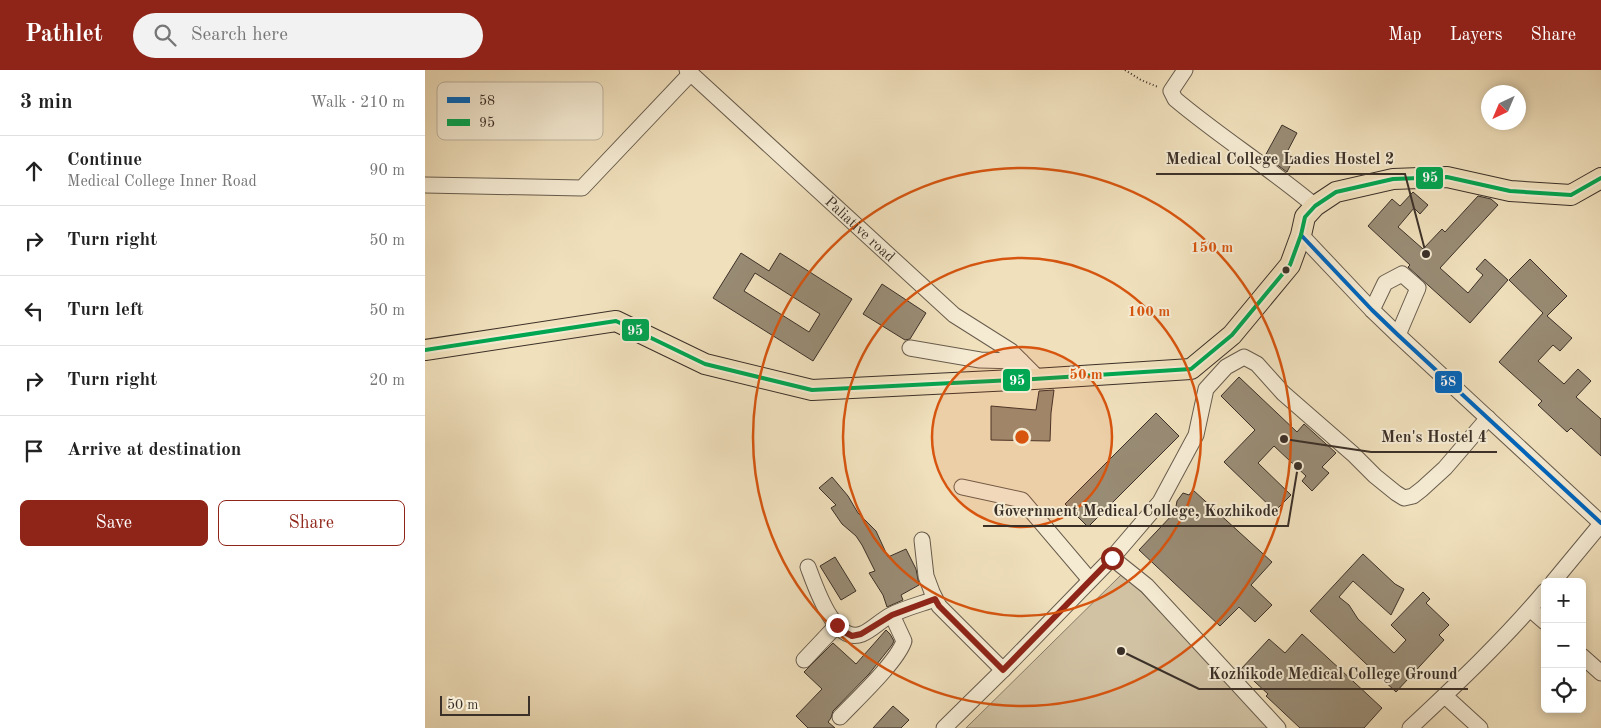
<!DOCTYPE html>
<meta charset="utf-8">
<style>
:root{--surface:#fff;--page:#f2f2f2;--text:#222;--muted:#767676;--line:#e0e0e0;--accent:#8f2418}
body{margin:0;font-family:"Old Standard TT",serif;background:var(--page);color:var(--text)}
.controls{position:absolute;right:15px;bottom:15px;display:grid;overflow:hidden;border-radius:8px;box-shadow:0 2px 8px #0003}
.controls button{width:45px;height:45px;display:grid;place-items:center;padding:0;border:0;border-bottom:1px solid var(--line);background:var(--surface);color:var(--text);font:25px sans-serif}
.compass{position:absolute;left:1056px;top:15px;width:45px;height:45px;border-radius:50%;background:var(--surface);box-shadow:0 2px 8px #0003;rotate:224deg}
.scale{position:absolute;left:15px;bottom:12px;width:90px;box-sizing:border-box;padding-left:5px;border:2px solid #3b3028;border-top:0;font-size:14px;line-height:18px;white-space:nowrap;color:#3b3028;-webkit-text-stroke:4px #f5ebd3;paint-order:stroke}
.stop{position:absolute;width:15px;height:15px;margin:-11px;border:4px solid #8f2418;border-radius:50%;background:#fff}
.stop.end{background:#8f2418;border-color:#fff;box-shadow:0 1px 5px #0008}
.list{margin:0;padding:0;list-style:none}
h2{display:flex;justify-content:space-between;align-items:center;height:65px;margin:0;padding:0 20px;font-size:21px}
h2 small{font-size:16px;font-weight:400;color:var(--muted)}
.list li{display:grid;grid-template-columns:32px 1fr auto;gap:15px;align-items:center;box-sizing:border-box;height:70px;padding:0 20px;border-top:1px solid var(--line)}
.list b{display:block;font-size:19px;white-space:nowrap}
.list p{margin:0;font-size:16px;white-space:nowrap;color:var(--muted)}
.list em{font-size:16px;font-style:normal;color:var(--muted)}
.actions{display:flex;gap:10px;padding:15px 20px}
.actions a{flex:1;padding:11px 0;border:1px solid var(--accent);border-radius:8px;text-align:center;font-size:18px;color:var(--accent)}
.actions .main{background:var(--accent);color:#fff}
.icon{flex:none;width:28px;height:28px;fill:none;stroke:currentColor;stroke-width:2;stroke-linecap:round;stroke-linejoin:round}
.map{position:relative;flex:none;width:1176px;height:658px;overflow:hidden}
header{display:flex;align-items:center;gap:30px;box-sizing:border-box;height:70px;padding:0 25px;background:var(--accent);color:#fff}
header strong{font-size:24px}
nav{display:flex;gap:28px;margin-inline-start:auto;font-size:18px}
.search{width:350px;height:45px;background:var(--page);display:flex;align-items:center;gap:12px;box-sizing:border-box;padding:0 18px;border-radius:28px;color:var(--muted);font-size:19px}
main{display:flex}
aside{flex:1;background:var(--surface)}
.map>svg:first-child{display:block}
.green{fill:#d1c2a3;stroke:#867966}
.building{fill:#998c75;stroke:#3b3028;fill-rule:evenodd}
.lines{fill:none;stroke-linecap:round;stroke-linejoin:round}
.minor-casing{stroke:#685c4d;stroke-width:17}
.major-casing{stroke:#3b3028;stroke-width:22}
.path{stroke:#3b3028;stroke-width:2;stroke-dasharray:1 2.5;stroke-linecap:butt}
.minor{stroke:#f5ebd3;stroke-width:15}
.major{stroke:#f0e0bc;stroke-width:20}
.bus-1-casing{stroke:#f5ebd3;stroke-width:8}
.bus-2-casing{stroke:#f5ebd3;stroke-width:8}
.bus-1{stroke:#0065bd;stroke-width:4}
.bus-2{stroke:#00a651;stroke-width:4}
.route{stroke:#8f2418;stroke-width:6}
.ring{fill:none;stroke:#d7550f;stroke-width:2.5}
.bus-dot{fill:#3b3028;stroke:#f5ebd3;stroke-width:2}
.labels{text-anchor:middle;stroke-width:4;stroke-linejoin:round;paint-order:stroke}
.street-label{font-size:15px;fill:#3b3028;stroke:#f5ebd3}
.key{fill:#f5ebd3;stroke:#bdb3a0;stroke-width:1}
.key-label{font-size:14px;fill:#3b3028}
.centre{fill:#d7550f;stroke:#f5ebd3;stroke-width:2.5}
.ring-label{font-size:15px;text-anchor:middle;font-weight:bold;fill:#d7550f;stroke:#f5ebd3;stroke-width:4;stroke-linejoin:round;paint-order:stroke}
.leader{fill:none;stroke:#3b3028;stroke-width:2}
.callout-dot{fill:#3b3028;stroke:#f5ebd3;stroke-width:2}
.callout-label{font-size:16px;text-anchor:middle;font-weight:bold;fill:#3b3028;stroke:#f5ebd3;stroke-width:4;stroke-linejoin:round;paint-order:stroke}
.line-badge{stroke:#f5ebd3;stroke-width:2}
.badge-label{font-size:14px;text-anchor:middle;font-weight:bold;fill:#fff}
</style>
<header>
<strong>Pathlet</strong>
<div class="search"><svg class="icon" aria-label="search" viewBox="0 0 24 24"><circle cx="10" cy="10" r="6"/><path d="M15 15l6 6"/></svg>Search here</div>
<nav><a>Map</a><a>Layers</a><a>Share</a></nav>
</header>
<main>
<aside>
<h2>3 min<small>Walk · 210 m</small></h2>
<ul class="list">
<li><svg class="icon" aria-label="ahead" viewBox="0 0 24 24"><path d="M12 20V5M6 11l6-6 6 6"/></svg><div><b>Continue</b><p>Medical College Inner Road</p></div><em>90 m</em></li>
<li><svg class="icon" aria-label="right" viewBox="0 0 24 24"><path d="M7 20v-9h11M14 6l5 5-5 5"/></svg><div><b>Turn right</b></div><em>50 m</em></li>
<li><svg class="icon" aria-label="left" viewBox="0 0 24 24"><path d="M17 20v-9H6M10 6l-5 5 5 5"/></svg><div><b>Turn left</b></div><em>50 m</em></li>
<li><svg class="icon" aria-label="right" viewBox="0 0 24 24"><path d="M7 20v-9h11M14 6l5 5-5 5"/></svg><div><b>Turn right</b></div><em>20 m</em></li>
<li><svg class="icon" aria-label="arrive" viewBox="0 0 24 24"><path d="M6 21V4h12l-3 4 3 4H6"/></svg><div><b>Arrive at destination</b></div></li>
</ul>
<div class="actions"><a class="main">Save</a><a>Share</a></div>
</aside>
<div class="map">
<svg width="1176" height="658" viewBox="0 0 1176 658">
<rect width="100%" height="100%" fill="#f0e0bc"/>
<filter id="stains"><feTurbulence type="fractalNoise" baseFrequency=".004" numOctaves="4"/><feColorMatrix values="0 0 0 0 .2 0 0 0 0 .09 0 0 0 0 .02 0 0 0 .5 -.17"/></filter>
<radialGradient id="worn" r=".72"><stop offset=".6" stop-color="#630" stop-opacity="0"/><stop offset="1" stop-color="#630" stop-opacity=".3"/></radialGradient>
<!-- green -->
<path class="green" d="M 698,503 L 846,658 L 541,658 Z"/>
<!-- building -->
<path class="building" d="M 857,55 L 872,63 L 861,84 L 869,88 L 862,102 L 840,86 Z
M 988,122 L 1003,135 L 995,144 L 989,138 L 973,157 L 998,179 L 1017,159 L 1020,162 L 1053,126 L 1066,129 L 1073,135 L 1015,198 L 1043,223 L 1058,205 L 1051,199 L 1060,189 L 1083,210 L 1045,253 L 983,197 L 985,195 L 943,156 L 967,129 L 975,136 Z
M 316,183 L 344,201 L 355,183 L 427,229 L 388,291 L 288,228 ZM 330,203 L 395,244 L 384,262 L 319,221 Z
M 1105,189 L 1142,226 L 1122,246 L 1147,268 L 1135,281 L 1128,275 L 1113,291 L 1139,314 L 1153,299 L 1166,311 L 1151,327 L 1176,349 L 1176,386 L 1146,358 L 1142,362 L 1113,335 L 1117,331 L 1074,292 L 1118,243 L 1084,210 Z
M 457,214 L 501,243 L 485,269 L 480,270 L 438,244 Z
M 814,307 L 872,362 L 879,354 L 911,383 L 897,397 L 904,403 L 887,421 L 877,411 L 881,406 L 849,376 L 833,393 L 866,425 L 850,441 L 799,392 L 830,360 L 796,326 Z
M 629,320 L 626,343 L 625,371 L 566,370 L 566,336 L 611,340 L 614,321 Z
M 731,343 L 754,366 L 663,457 L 640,434 Z
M 407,407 L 423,426 L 433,443 L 451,461 L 463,487 L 481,479 L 491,499 L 494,515 L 476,525 L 478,530 L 462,537 L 458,525 L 444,503 L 450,501 L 437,475 L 431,466 L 417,454 L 406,438 L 411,435 L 394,418 Z
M 768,420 L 847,492 L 826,515 L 847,535 L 830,552 L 814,537 L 795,556 L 714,480 L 750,442 L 752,431 L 758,423 L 764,425 Z
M 938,484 L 970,514 L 979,519 L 966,545 L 928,511 L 914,527 L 924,535 L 933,549 L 969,583 L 981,570 L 966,555 L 998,522 L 1005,529 L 1001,533 L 1024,555 L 1014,565 L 1019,570 L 971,622 L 885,541 Z
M 410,487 L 431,521 L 416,530 L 395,496 Z
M 461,560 L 465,564 L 469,571 L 467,575 L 444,604 L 408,641 L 406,648 L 403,652 L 410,658 L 383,658 L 371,646 L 397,619 L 379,602 L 408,573 L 431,594 Z
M 877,564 L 957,638 L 939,658 L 875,658 L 841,626 L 843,624 L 816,599 L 844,569 L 860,583 Z
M 468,636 L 484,650 L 476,658 L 448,658 Z"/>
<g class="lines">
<!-- minor casing -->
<g class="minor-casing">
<g id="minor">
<path id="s1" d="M 262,0 L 529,245 L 586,281 L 614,309"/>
<path d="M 760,0 L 746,21 L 750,29 C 795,67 845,98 890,136"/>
<path d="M 0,115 L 157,118 L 266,3"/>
<path d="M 876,165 L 947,240 L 973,265 L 1176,453"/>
<path d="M 947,240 L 960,213 L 977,204 L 993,218 L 973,265"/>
<path d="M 485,278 L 555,290 L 596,291"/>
<path d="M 537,417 L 597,430 L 665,510"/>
<path d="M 497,470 L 501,506 L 507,522 L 514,536 L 578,600"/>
<path d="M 687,488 L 735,432 L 771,365 L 781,319 L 801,297 L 819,287 L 832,294 L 858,323 L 928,384 L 950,406 L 971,423 L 979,428 L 988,426 L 997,419 L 1020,398 L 1063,348"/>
<path d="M 383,497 C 390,515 409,575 437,564 C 447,560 456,550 466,545 C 480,538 496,534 510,529"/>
<path d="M 1128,512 L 1176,454"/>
<path d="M 1105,539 L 1120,552"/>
<path d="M 1157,586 L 1176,603"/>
<path d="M 379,590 L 412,555"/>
<path d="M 1020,626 L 1055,658"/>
<path d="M 415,647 C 432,629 472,592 479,571 L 467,545"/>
<path d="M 519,658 L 578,600 L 687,488 L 722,516 L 853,658"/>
<path d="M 985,658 C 1031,615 1079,570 1120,521"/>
</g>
</g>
<!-- major casing -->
<g class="major-casing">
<path id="major" d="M 0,280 L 191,251 L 280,294 L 387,320 L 609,309 L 766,299 L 807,265 L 865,195 L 876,165 L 880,147 L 890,136 L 911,122 L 968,109 L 1022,107 L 1085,121 L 1146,125 L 1176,108"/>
</g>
<!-- path -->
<path class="path" d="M 700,0 L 716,10 L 733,17"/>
<!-- minor -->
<use href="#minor" class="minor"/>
<!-- major -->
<use href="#major" class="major"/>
<!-- bus-1 casing -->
<g class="bus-1-casing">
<path id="bus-1" d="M 876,165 L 947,240 L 973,265 L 1176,453"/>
</g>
<!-- bus-2 casing -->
<g class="bus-2-casing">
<path id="bus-2" d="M 0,280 L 191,251 L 280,294 L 387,320 L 609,309 L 766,299 L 807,265 L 865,195 L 876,165 L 880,147 L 890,136 L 911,122 L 968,109 L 1022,107 L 1085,121 L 1146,125 L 1176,108"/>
</g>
<!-- bus-1 -->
<use href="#bus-1" class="bus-1"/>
<!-- bus-2 -->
<use href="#bus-2" class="bus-2"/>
</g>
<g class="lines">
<!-- route -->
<path class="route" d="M 412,555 L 416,560 L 427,566 L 436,564 L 467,545 L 510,529 L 514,536 L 578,600 L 687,488"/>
</g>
<!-- distance rings -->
<circle cx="597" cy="367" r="90" fill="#d7550f" fill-opacity=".12"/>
<g class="ring">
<circle cx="597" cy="367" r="90"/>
<circle cx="597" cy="367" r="179"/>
<circle cx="597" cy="367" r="269"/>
</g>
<!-- markers -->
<circle class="bus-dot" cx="861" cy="200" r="4.5"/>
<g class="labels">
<!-- street labels -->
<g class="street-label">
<text dy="5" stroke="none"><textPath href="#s1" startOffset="235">Paliative road</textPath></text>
</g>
</g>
<!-- legend -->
<rect x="12" y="12" width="166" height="58" rx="8" class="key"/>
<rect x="22" y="27" width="23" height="6" fill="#0065bd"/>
<rect x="22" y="49" width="23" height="7" fill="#00a651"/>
<g class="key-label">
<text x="54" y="35">58</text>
<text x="54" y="57">95</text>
</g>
<circle cx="597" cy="367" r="8" class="centre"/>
<g class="ring-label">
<text x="787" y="182">150 m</text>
<text x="724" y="246">100 m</text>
<text x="661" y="309">50 m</text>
</g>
<!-- callouts -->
<path class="leader" d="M1001 184L980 104H731M859 369L946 382H1072M873 396L863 456H558M696 581L774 619H1043"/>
<g class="callout-dot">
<circle cx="1001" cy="184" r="5"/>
<circle cx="859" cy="369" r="5"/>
<circle cx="873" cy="396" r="5"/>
<circle cx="696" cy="581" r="5"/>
</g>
<g class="callout-label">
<text x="855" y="94">Medical College Ladies Hostel 2</text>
<text x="1009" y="372">Men's Hostel 4</text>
<text x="711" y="446">Government Medical College, Kozhikode</text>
<text x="908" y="609">Kozhikode Medical College Ground</text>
</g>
<g class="line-badge">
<rect x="990" y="96" width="29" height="24" rx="5" fill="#00a651"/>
<rect x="196" y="248" width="29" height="24" rx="5" fill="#00a651"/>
<rect x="577" y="298" width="29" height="24" rx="5" fill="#00a651"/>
<rect x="1009" y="300" width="29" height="24" rx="5" fill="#0065bd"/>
</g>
<g class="badge-label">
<text x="1005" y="112">95</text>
<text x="210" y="265">95</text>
<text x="592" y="315">95</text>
<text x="1023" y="316">58</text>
</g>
<rect width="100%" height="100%" filter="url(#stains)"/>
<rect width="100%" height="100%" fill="url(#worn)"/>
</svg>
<div class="controls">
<button>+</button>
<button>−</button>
<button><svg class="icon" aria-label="locate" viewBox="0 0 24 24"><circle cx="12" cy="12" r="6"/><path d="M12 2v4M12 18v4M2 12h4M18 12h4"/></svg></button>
</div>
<svg class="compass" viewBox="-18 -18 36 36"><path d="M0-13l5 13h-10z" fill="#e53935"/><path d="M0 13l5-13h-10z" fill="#767676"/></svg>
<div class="scale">50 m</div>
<div class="stop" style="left:687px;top:488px"></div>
<div class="stop end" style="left:412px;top:555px"></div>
</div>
</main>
